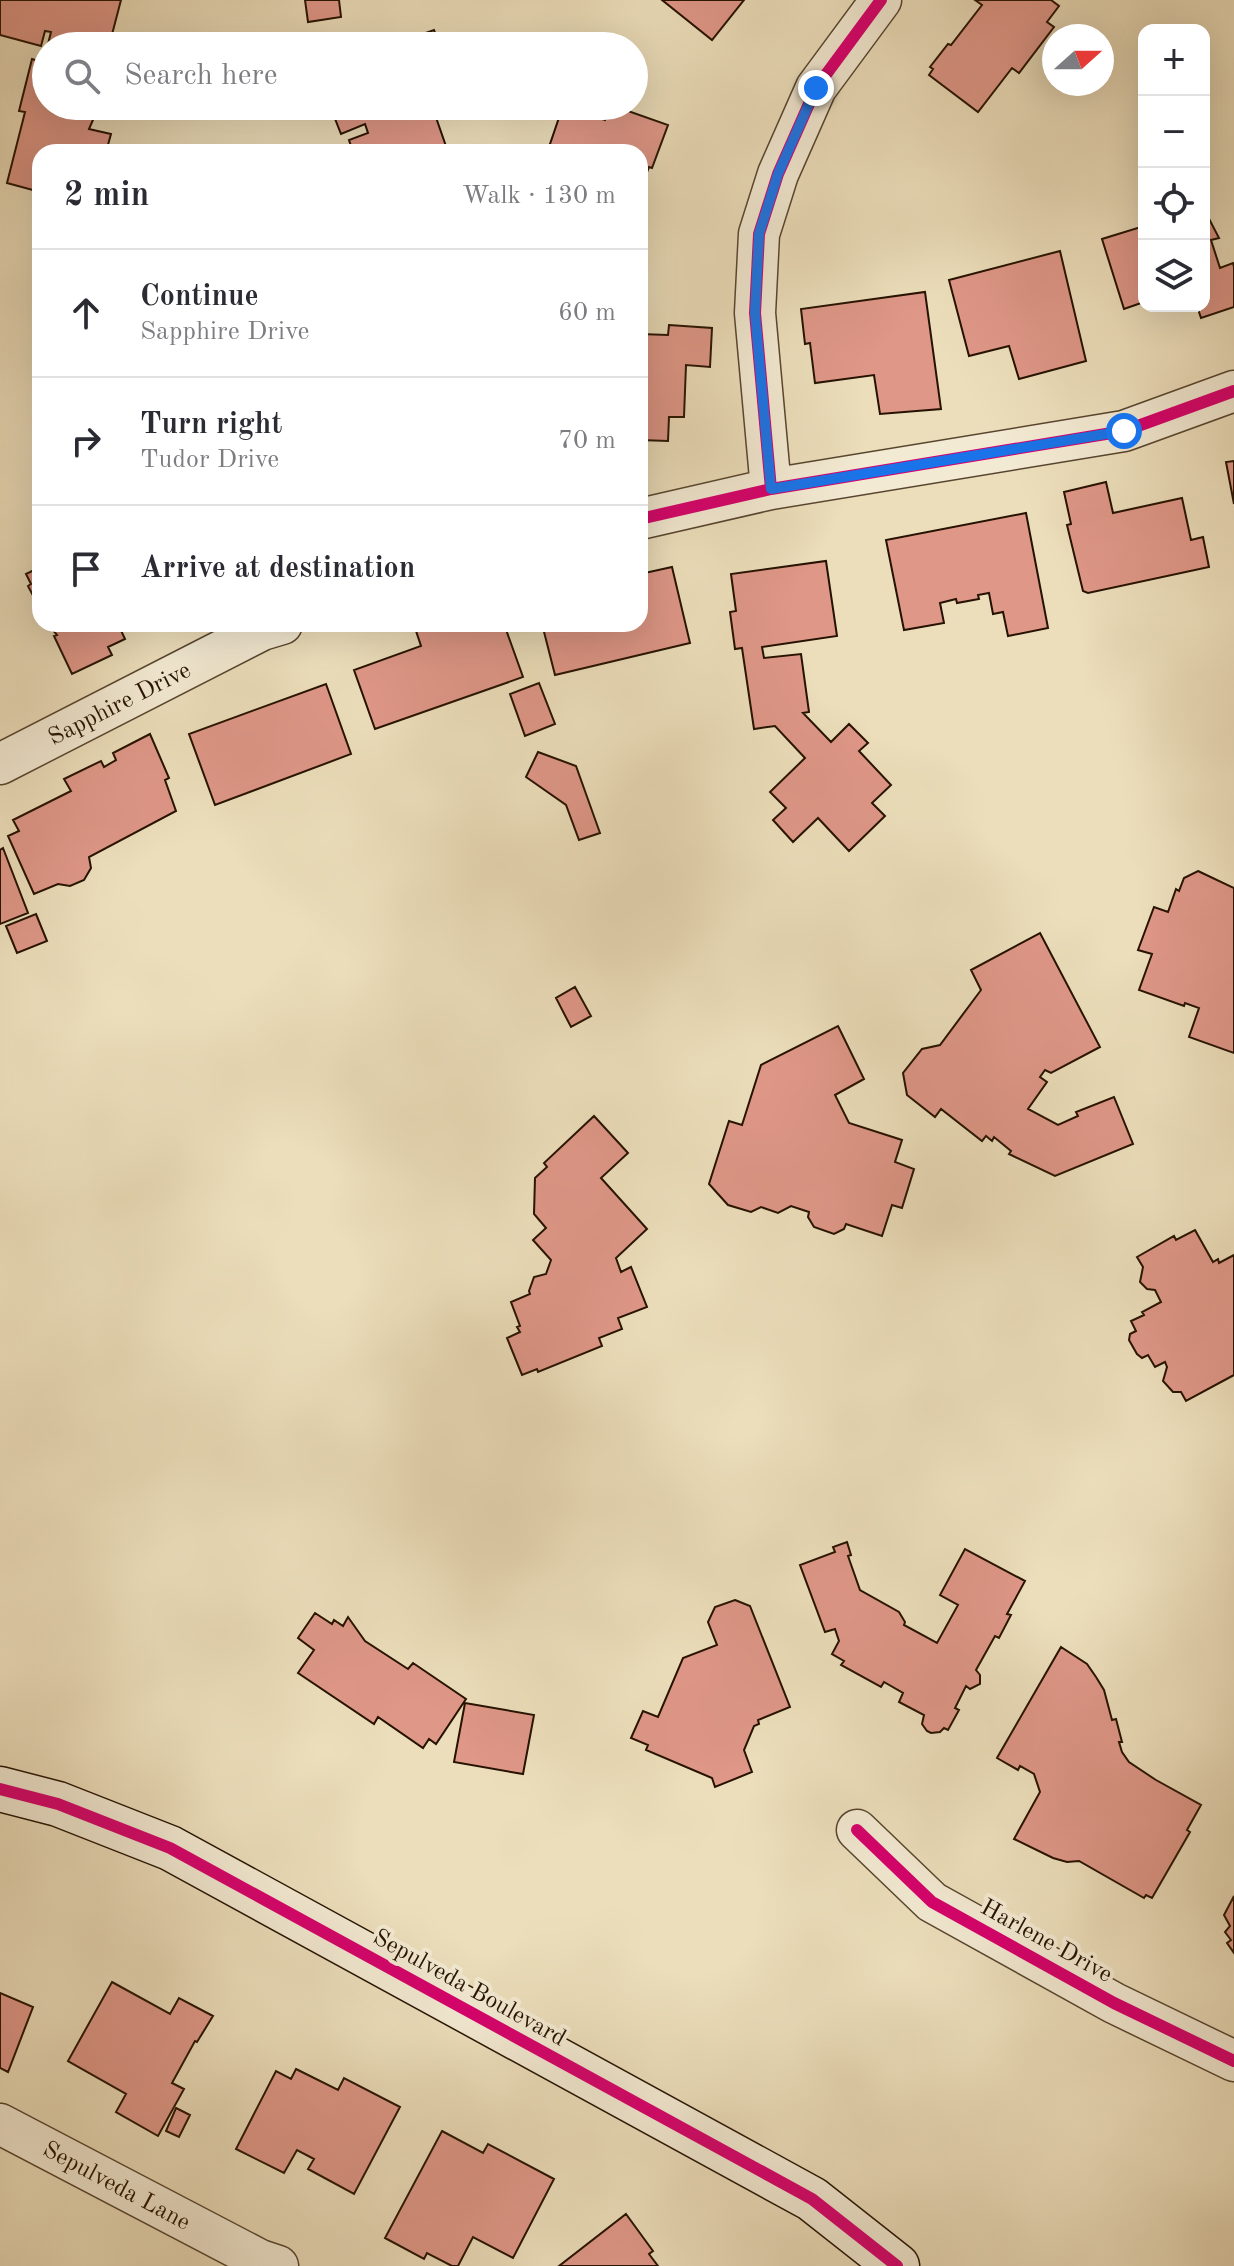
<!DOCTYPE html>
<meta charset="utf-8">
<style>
:root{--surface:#fff;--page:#f7f7f7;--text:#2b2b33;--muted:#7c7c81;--line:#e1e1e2}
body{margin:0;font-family:"Old Standard TT",serif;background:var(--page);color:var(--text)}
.controls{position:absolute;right:24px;top:24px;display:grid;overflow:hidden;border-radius:16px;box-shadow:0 8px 32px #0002}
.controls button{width:72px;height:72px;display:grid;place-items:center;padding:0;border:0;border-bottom:2px solid var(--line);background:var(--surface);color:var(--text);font:40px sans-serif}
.compass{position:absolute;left:1042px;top:24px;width:72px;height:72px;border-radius:50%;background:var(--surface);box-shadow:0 8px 32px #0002;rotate:69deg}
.stop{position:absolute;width:24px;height:24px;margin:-18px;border:6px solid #1a73e8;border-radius:50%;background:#fff}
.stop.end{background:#1a73e8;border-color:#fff;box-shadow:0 2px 8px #0008}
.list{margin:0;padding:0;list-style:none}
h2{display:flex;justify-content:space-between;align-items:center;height:104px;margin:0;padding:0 32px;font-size:34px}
h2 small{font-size:26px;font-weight:400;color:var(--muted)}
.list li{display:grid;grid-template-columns:52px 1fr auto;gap:24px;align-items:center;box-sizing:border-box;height:128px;padding:0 32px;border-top:2px solid var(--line)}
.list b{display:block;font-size:30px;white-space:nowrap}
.list p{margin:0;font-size:26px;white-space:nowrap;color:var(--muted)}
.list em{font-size:26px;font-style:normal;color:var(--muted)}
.icon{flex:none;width:44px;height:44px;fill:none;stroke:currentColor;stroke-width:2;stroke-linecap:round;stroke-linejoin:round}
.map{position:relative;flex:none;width:1234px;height:2266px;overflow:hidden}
.search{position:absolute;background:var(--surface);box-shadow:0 8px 32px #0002;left:32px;top:32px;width:616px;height:88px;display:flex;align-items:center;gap:20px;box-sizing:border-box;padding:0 28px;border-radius:44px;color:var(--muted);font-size:30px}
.panel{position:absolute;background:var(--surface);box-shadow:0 8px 32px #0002;left:32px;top:144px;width:616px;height:488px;border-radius:24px}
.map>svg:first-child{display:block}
.building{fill:#df9788;stroke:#261200;stroke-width:2}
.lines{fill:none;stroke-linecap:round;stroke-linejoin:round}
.street-casing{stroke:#58452f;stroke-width:43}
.secondary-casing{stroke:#261200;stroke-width:47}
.street{stroke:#f3ead3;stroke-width:40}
.secondary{stroke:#f3ead3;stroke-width:44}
.cycleway-casing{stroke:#f3ead3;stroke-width:17}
.cycleway{stroke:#d6006c;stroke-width:12}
.route{stroke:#1a73e8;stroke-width:10}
.labels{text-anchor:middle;stroke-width:8;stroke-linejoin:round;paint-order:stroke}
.street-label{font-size:24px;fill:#261200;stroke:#f3ead3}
</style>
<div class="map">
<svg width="1234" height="2266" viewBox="0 0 1234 2266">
<rect width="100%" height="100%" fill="#ecdebb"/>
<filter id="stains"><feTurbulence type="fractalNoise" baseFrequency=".0025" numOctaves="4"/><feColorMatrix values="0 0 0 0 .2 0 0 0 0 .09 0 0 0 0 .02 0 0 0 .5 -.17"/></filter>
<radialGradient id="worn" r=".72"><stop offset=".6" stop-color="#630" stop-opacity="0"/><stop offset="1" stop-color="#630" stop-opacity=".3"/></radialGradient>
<!-- building -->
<path class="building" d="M 0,0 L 121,0 L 109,46 L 57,46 L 48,44 L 51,32 L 45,31 L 41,46 L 0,35 Z
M 305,0 L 339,0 L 341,17 L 308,22 Z
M 662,0 L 744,0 L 712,40 Z
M 975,0 L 1051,0 L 1059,6 L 1047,22 L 1054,27 L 1019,73 L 1012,68 L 978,112 L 929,75 L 933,69 L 930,67 L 948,44 L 951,45 L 982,5 Z
M 434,30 L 440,46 L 389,46 Z
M 32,59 L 46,63 L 46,106 L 99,106 L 89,129 L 111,134 L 106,152 L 40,152 L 40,192 L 7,183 L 25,112 L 19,111 Z
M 330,106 L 432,106 L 448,152 L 353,152 L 349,140 L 368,133 L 365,124 L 341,134 Z
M 563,106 L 605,120 L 610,106 L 614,106 L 668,125 L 652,168 L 649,167 L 640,191 L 640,152 L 563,152 L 549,147 Z
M 1204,209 L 1219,238 L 1211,240 L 1220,268 L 1233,263 L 1234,267 L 1234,307 L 1201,318 L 1197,306 L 1204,306 Z
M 1144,226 L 1144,302 L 1124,309 L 1102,239 Z
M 1060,251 L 1086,361 L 1019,379 L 1009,346 L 969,356 L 949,280 Z
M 925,292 L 941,409 L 880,414 L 874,375 L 815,383 L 810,343 L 805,344 L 801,309 Z
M 669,325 L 712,328 L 710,367 L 686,365 L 684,417 L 669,417 L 668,441 L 640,440 L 640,334 L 668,335 Z
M 1234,461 L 1234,504 L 1226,462 Z
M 1106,482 L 1113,513 L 1182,498 L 1191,540 L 1203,537 L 1209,567 L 1088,593 L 1083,591 L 1067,525 L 1071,524 L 1064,492 Z
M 1026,513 L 1048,628 L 1008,636 L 1003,612 L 993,614 L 989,593 L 978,595 L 979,599 L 957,603 L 956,599 L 940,603 L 944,623 L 904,630 L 886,540 Z
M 826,561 L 837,636 L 762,647 L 764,658 L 801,654 L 809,712 L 803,713 L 831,742 L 849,724 L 868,743 L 859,751 L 891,785 L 872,803 L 885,816 L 849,851 L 818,818 L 793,842 L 773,820 L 786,808 L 770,792 L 805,758 L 775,726 L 754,729 L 742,648 L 735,649 L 730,612 L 736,611 L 731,574 Z
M 40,567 L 40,601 L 37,603 L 28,586 L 31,584 L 26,574 Z
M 672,567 L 690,643 L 555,675 L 542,624 L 640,624 L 640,574 Z
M 48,624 L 118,624 L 125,639 L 108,647 L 112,655 L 72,674 L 54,636 L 57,635 Z
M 418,624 L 465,624 L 467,629 L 481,624 L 504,624 L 523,677 L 375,729 L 354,670 L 421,646 L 414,625 Z
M 539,683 L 555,724 L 525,736 L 510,694 Z
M 326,684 L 351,754 L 215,805 L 189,734 Z
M 150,734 L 169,778 L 165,780 L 176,811 L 89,857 L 91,868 L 84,880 L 70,886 L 58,884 L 34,894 L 8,836 L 19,831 L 13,820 L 71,791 L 64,779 L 101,761 L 104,767 L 116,760 L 113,753 Z
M 538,752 L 576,766 L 600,833 L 579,840 L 566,805 L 526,777 Z
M 3,848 L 28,913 L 0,924 L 0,850 Z
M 1198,871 L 1234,888 L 1234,1053 L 1189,1037 L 1199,1008 L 1185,1003 L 1184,1006 L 1139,990 L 1152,954 L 1138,950 L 1154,907 L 1168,912 L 1176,889 L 1179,891 L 1184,878 Z
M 36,914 L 47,941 L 17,953 L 6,926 Z
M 1040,933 L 1100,1047 L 1051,1073 L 1045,1070 L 1040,1077 L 1047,1082 L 1028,1109 L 1058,1125 L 1078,1116 L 1076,1112 L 1114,1097 L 1133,1144 L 1055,1176 L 1009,1154 L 1011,1151 L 994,1137 L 992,1141 L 986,1136 L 982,1141 L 941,1109 L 935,1117 L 907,1095 L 903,1073 L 922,1049 L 940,1045 L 981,990 L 971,970 Z
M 575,987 L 591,1016 L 571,1027 L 556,998 Z
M 838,1026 L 864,1079 L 835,1095 L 849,1123 L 902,1140 L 895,1162 L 914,1169 L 902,1208 L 892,1205 L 882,1236 L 846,1224 L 844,1229 L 834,1234 L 814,1227 L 808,1217 L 809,1212 L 791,1206 L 778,1213 L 761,1207 L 751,1212 L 728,1205 L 709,1184 L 729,1121 L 742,1125 L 761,1065 Z
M 594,1116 L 628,1153 L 601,1178 L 647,1229 L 616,1258 L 621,1272 L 631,1267 L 647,1307 L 618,1318 L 622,1329 L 599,1338 L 602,1346 L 538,1372 L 537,1369 L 522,1375 L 507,1338 L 520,1332 L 517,1327 L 520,1326 L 511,1302 L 530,1294 L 529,1291 L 534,1277 L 546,1274 L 551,1260 L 533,1240 L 546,1228 L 534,1214 L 535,1178 L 547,1167 L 544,1163 Z
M 1195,1230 L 1213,1262 L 1218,1259 L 1219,1263 L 1234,1255 L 1234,1375 L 1186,1401 L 1181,1392 L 1173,1392 L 1163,1381 L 1167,1367 L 1165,1362 L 1155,1367 L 1148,1355 L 1142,1358 L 1137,1354 L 1129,1340 L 1130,1334 L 1136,1331 L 1131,1321 L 1144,1315 L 1142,1312 L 1161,1302 L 1155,1290 L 1147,1289 L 1140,1282 L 1143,1267 L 1137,1257 L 1174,1236 L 1176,1240 Z
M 847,1542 L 851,1555 L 848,1556 L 860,1590 L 899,1612 L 905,1622 L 904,1625 L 937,1643 L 958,1605 L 940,1595 L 965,1549 L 1025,1581 L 1007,1614 L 1011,1615 L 999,1638 L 995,1636 L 976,1670 L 980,1675 L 980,1684 L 970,1689 L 966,1686 L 955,1708 L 959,1710 L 948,1730 L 944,1728 L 940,1732 L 931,1733 L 927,1731 L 922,1724 L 924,1715 L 899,1702 L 903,1693 L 884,1682 L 881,1687 L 841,1665 L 844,1661 L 832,1654 L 839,1641 L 835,1629 L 825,1632 L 800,1565 L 835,1552 L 833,1547 Z
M 735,1600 L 750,1606 L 790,1707 L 758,1720 L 759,1724 L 754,1726 L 744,1750 L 752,1772 L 715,1787 L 712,1778 L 646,1750 L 648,1745 L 631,1738 L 643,1711 L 658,1717 L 683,1658 L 717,1645 L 708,1622 L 715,1607 Z
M 315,1613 L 332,1624 L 334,1620 L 343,1626 L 348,1617 L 365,1641 L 408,1669 L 413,1663 L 466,1699 L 436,1744 L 429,1739 L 423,1748 L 378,1717 L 374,1724 L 298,1673 L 314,1650 L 298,1638 Z
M 1061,1647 L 1087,1664 L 1096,1677 L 1104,1690 L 1112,1720 L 1116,1719 L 1122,1742 L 1119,1742 L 1122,1752 L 1129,1762 L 1156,1780 L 1201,1805 L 1187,1830 L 1190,1832 L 1152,1898 L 1146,1895 L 1144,1898 L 1079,1861 L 1067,1862 L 1053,1858 L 1014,1839 L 1040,1792 L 1034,1774 L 1020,1766 L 1018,1770 L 997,1758 Z
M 465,1703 L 534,1715 L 523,1774 L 454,1762 Z
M 1234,1896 L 1234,1953 L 1227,1943 L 1231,1940 L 1225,1932 L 1230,1926 L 1224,1915 Z
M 112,1982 L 170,2014 L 179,1998 L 213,2016 L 197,2042 L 195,2041 L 172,2083 L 184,2089 L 158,2136 L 116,2112 L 126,2094 L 68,2061 Z
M 0,1993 L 33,2007 L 8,2072 L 0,2068 Z
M 296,2069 L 338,2090 L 344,2078 L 400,2107 L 354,2194 L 308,2169 L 314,2159 L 297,2150 L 284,2173 L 236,2149 L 276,2071 L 291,2079 Z
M 176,2108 L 190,2115 L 179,2137 L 166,2131 Z
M 442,2131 L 483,2153 L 488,2144 L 554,2179 L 513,2258 L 473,2237 L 458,2266 L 452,2266 L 427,2253 L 424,2259 L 385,2238 Z
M 626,2214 L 653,2251 L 649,2254 L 658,2266 L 559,2266 Z"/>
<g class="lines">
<!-- street casing -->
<g class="street-casing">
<path id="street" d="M 771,489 L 755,313 L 759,234 L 778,174 L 816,88 L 881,0
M 640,519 L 771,489 L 1124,431 L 1234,391
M 0,764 L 262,630 L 282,624
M 857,1830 L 932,1902 L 1114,2003 L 1234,2061
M 0,2124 L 260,2260 L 278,2266"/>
</g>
<!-- secondary casing -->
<g class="secondary-casing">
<path id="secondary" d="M 0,1789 L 58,1804 L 170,1848 L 812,2199 L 897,2266"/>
</g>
<!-- street -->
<use href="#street" class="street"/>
<!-- secondary -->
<use href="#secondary" class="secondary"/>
<!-- cycleway casing -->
<g class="cycleway-casing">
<path id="cycleway" d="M 771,489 L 755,313 L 759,234 L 778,174 L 816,88 L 881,0
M 640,519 L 771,489 L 1124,431 L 1234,391
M 0,1789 L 58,1804 L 170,1848 L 812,2199 L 897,2266
M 857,1830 L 932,1902 L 1114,2003 L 1234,2061"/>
</g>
<!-- cycleway -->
<use href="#cycleway" class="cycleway"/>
</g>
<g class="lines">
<!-- route -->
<path class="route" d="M 816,88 L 778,174 L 759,234 L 755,313 L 771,489 L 1124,431"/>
</g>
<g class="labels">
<!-- street labels -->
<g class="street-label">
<text transform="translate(119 703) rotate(-27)" y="8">Sapphire Drive</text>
<text transform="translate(1047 1940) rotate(29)" y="8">Harlene Drive</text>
<text transform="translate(470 1987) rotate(29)" y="8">Sepulveda Boulevard</text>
<text transform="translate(117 2185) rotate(28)" y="8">Sepulveda Lane</text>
</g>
</g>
<rect width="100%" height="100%" filter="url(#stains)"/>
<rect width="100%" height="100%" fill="url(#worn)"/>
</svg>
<div class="controls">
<button>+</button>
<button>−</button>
<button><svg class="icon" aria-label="locate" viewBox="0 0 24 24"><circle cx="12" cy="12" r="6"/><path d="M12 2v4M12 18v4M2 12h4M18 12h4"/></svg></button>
<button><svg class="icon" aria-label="layers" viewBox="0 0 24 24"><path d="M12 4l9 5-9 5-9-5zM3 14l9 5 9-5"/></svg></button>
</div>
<svg class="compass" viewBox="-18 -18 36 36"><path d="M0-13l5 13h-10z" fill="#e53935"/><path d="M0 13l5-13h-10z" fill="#7c7c81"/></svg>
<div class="stop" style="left:1124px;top:431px"></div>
<div class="stop end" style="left:816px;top:88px"></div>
<div class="search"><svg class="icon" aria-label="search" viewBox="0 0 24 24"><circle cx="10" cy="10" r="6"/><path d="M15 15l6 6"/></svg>Search here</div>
<section class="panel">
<h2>2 min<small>Walk · 130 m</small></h2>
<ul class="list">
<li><svg class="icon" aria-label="ahead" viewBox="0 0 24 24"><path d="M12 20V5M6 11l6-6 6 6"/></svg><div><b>Continue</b><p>Sapphire Drive</p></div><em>60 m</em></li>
<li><svg class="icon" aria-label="right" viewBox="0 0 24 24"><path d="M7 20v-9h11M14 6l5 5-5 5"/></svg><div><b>Turn right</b><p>Tudor Drive</p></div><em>70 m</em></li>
<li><svg class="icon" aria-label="arrive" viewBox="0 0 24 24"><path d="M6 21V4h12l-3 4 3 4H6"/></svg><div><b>Arrive at destination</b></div></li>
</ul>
</section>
</div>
